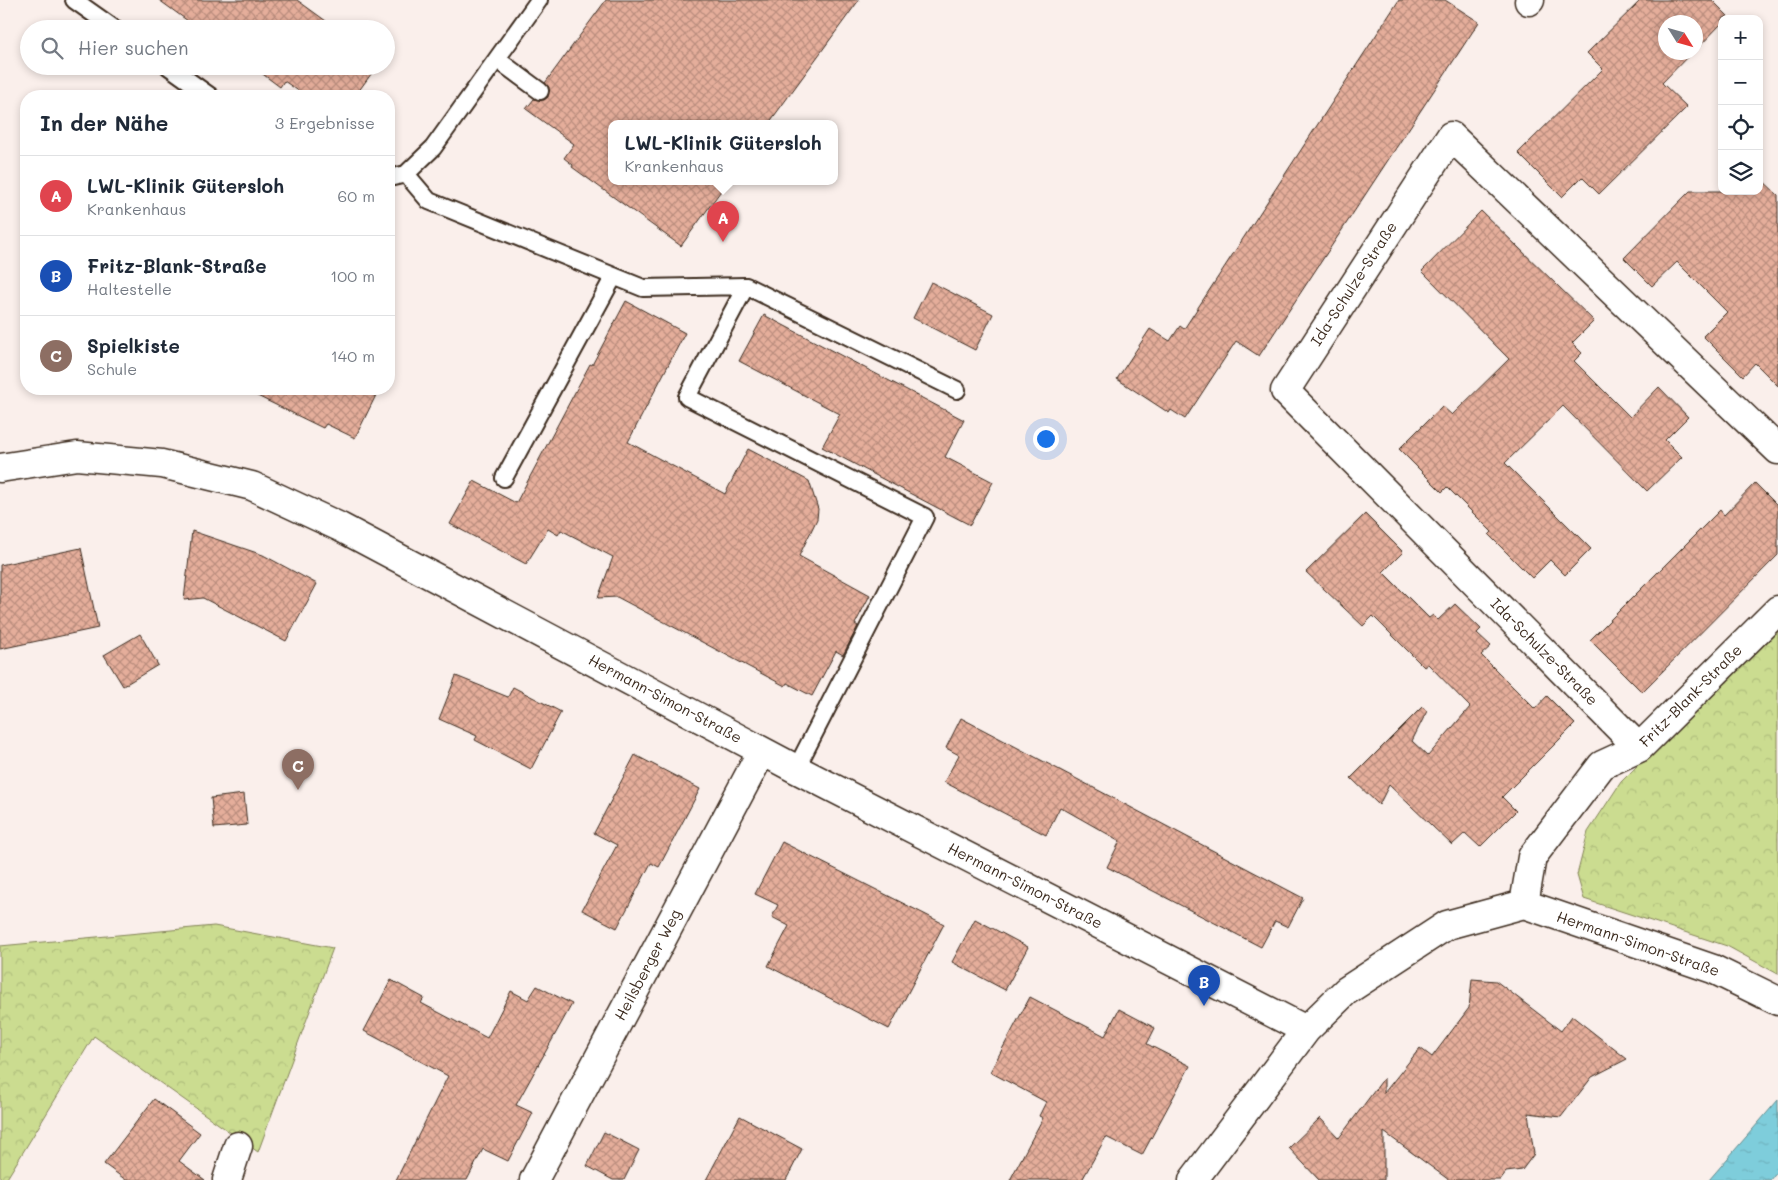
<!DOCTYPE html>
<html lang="de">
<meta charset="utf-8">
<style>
:root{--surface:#fff;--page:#f2f2f3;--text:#1f2937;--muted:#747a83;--line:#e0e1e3;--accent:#1f6fb2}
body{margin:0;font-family:Mali,sans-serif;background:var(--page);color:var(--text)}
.controls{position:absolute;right:15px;top:15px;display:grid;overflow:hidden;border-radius:10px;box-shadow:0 2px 8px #0003}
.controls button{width:45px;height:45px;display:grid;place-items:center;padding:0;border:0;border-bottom:1px solid var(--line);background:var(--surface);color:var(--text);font:25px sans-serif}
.compass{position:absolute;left:1658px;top:15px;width:45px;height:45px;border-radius:50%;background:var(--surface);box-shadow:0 2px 8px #0003;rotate:127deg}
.you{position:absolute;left:1045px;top:438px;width:18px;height:18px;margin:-12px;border:4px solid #fff;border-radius:50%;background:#1a73e8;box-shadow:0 0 0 8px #1a73e833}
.badge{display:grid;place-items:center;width:32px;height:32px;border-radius:50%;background:var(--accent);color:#fff;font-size:16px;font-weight:700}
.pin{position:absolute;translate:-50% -41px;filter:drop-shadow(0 1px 2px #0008)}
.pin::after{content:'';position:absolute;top:26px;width:18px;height:15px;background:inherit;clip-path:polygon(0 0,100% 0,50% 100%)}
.popup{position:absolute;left:608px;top:120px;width:230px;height:65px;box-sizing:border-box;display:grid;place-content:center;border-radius:10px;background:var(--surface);filter:drop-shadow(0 1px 4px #0005);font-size:16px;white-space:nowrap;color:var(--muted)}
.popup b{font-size:19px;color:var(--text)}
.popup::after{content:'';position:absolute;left:50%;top:100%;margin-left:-10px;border:10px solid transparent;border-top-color:var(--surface)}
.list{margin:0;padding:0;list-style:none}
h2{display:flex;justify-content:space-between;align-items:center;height:65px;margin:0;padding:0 20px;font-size:21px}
h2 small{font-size:16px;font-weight:400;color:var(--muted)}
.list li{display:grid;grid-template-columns:32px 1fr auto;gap:15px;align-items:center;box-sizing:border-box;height:80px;padding:0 20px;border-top:1px solid var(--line)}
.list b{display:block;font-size:19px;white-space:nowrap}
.list p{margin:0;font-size:16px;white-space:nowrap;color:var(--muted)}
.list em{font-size:16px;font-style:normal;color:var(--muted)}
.icon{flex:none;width:28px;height:28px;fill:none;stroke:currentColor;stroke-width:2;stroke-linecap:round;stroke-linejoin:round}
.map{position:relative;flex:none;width:1778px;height:1180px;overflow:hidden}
.search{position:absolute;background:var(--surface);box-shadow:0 2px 8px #0003;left:20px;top:20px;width:375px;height:55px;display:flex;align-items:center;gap:12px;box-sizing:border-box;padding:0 18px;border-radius:28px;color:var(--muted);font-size:19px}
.panel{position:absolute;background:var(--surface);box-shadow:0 2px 8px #0003;left:20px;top:90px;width:375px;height:305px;border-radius:20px}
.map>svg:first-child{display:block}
.forest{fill:url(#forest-crowns);stroke:#838357}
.water{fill:url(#water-ripples);stroke:#638c8f}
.building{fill:url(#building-cross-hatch);stroke:#3b2a1e}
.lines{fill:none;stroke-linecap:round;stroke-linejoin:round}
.service-casing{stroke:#3b2a1e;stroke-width:20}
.minor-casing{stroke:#3b2a1e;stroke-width:31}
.service{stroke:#fff;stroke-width:16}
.minor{stroke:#fff;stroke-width:28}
.labels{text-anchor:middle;stroke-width:4;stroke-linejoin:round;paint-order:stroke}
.street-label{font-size:15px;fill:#3b2a1e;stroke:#fff}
</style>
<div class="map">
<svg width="1778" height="1180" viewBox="0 0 1778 1180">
<defs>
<pattern id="forest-crowns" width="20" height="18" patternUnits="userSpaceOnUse" patternTransform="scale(1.25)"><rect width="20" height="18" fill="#cbdc90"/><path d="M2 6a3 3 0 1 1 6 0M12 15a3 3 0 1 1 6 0" fill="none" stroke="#afbd7c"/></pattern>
<pattern id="water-ripples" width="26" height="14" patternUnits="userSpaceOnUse" patternTransform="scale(1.25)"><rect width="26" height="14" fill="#7ecddb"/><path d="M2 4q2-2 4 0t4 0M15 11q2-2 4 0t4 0" fill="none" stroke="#6eb0bc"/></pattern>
<pattern id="building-cross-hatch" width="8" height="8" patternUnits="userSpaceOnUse" patternTransform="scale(1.25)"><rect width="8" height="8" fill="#e5ae9b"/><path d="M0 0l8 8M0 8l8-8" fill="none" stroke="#bb8e7e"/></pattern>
</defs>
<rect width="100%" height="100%" fill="#faefeb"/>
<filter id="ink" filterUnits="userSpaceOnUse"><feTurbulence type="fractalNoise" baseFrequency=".02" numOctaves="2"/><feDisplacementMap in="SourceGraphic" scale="10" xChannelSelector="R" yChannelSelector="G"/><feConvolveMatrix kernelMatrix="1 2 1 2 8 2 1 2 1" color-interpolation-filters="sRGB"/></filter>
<g filter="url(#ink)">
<!-- forest -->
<path class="forest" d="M 1778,626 L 1778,974 L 1727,946 L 1584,899 L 1577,875 L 1588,832 L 1621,782 Z
M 214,926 L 333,948 L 258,1152 L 94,1036 L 6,1180 L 0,1180 L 0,946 Z"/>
<!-- water -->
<path class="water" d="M 1778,1100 L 1778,1170 L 1770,1180 L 1709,1180 Z"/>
<!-- building -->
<path class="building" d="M 159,0 L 297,0 L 326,21 L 325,23 L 333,29 L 199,29 Z
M 606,0 L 859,0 L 769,123 L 612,123 L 612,181 L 728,181 L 681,246 L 572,167 L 573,165 L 564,158 L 574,144 L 526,109 L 534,99 L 544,100 L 548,97 L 549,87 L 545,83 Z
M 1399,0 L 1445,0 L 1479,22 L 1259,356 L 1236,341 L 1185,419 L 1171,410 L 1169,413 L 1117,379 L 1150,329 L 1170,341 L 1180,326 L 1184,329 Z
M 1641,0 L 1712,0 L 1728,16 L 1722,19 L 1722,23 L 1696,50 L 1696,22 L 1666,22 L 1666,52 L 1692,52 L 1662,83 L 1687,107 L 1599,194 L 1582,177 L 1562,197 L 1518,153 L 1603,69 L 1587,53 Z
M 252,66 L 377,66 L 355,96 L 306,96 L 284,81 L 280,87 Z
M 1759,177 L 1778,195 L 1778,386 L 1755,363 L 1743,376 L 1703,336 L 1727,312 L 1677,262 L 1652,286 L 1624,258 L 1690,191 L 1759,191 Z
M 1481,211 L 1594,321 L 1572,343 L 1582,353 L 1574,361 L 1630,417 L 1659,387 L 1688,417 L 1665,440 L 1682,457 L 1647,491 L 1563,406 L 1505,463 L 1591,549 L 1565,575 L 1550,560 L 1532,578 L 1489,535 L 1492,532 L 1447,487 L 1442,492 L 1399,449 L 1442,406 L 1452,415 L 1509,359 L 1422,271 Z
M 931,282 L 993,314 L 975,350 L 913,318 Z
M 626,301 L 685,333 L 628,442 L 725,494 L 748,449 L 809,481 L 818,509 L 817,519 L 799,556 L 870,595 L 855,624 L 858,626 L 843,655 L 836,651 L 812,696 L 787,683 L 785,686 L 617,597 L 598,598 L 613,557 L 561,530 L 558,535 L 548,529 L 526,564 L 450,524 L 474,481 L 516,503 L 590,364 L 592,365 Z
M 764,315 L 964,420 L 945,457 L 993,482 L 970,525 L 822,447 L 840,414 L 739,361 Z
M 243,389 L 379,389 L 355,438 L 326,424 L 323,428 Z
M 1755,483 L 1778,506 L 1778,555 L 1642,692 L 1590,640 L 1720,510 L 1724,515 Z
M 1365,514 L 1403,552 L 1383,572 L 1429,618 L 1433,615 L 1438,620 L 1455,604 L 1481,629 L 1477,633 L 1491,646 L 1481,655 L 1535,709 L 1547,696 L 1575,724 L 1502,797 L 1516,811 L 1480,847 L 1465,833 L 1452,845 L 1389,785 L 1379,805 L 1351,778 L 1422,707 L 1427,711 L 1412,741 L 1428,756 L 1470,707 L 1428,664 L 1424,667 L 1373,616 L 1363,626 L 1306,572 Z
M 192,531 L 263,555 L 317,584 L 286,641 L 203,598 L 184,600 Z
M 81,548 L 98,628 L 0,649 L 0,565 Z
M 140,634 L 158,665 L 123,686 L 104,655 Z
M 456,676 L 508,697 L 513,687 L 561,712 L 531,769 L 475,740 L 477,736 L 439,719 Z
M 961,718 L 1303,898 L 1288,927 L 1275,921 L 1261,947 L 1107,867 L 1120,841 L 1060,807 L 1046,835 L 944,782 L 959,755 L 946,748 Z
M 635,755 L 700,789 L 659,867 L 651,863 L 617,928 L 582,910 L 617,845 L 594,833 Z
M 244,794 L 247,825 L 214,828 L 211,798 Z
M 782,842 L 944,924 L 889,1029 L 768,966 L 789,926 L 772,917 L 778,905 L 755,894 Z
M 975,919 L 1028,947 L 1005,990 L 952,962 Z
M 1472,979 L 1496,981 L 1561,1031 L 1572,1016 L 1627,1059 L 1592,1077 L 1561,1117 L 1528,1113 L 1534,1154 L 1522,1170 L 1506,1172 L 1500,1180 L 1449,1180 L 1384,1132 L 1384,1180 L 1319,1180 L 1289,1148 L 1320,1118 L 1339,1138 L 1384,1078 L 1384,1093 L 1420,1048 L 1432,1057 L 1469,1008 Z
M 391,980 L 424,998 L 421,1003 L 487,1038 L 511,991 L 528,1000 L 537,986 L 572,1004 L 516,1105 L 533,1113 L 508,1161 L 483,1149 L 467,1180 L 396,1180 L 448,1076 L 364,1031 Z
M 1030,997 L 1105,1036 L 1119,1009 L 1155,1028 L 1147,1044 L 1190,1066 L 1142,1155 L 1106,1137 L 1082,1180 L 1010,1180 L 1043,1118 L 1039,1116 L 1046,1102 L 990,1072 Z
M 154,1099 L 200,1133 L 179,1161 L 205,1180 L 126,1180 L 104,1164 Z
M 740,1116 L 802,1149 L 786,1180 L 706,1180 Z
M 604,1132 L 639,1150 L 624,1180 L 613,1180 L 587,1166 Z"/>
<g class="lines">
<!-- service casing -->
<g class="service-casing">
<path id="service" d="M 74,0 L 115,29
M 498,60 L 540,91
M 168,66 L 210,96
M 406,174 L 429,201 L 643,288 L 746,286 L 957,390
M 389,178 L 406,174 L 433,148 L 539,0
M 746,286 L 687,397 L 925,517 L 796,769
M 504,478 L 614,276"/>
</g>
<!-- minor casing -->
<g class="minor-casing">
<path id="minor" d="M 1529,1 L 1530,0
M 0,468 L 77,456 L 162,464 L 252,486 L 340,527 L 796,769 L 1306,1030
M 1639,748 L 1285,391 L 1451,136 L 1778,450
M 1524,904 L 1532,857 L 1602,765 L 1639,748 L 1778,610
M 1524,904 L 1713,969 L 1778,1001
M 227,1180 L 238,1146
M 534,1180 L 762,751
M 1193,1180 L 1306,1030 L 1346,991 L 1447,925 L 1524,904"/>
</g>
<!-- service -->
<use href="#service" class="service"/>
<!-- minor -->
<use href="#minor" class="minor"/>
</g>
</g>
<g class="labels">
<!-- street labels -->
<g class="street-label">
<text transform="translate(1354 284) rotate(-57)" y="5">Ida-Schulze-Straße</text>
<text transform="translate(1544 652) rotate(45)" y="5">Ida-Schulze-Straße</text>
<text transform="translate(1691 696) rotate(-45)" y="5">Fritz-Blank-Straße</text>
<text transform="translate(665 699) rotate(28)" y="5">Hermann-Simon-Straße</text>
<text transform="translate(1025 886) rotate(27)" y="5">Hermann-Simon-Straße</text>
<text transform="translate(1638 944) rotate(19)" y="5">Hermann-Simon-Straße</text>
<text transform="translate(648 965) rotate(-62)" y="5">Heilsberger Weg</text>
</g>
</g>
</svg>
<div class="controls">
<button>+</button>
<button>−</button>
<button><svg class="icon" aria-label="locate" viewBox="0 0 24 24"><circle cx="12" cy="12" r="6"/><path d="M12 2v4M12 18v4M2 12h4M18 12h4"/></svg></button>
<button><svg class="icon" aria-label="layers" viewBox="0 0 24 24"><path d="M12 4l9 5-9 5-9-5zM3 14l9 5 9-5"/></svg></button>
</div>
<svg class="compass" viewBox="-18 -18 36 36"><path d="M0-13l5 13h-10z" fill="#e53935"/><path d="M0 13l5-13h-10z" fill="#747a83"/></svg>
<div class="you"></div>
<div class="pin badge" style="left:723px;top:242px;background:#e0444e">A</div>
<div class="popup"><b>LWL-Klinik Gütersloh</b>Krankenhaus</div>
<div class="pin badge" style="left:1204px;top:1006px;background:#1a4fb4">B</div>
<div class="pin badge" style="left:298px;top:790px;background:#8d6e63">C</div>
<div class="search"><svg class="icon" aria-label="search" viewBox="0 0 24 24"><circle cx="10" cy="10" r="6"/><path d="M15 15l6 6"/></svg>Hier suchen</div>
<section class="panel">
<h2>In der Nähe<small>3 Ergebnisse</small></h2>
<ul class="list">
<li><span class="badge" style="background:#e0444e">A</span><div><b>LWL-Klinik Gütersloh</b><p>Krankenhaus</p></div><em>60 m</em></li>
<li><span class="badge" style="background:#1a4fb4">B</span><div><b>Fritz-Blank-Straße</b><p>Haltestelle</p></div><em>100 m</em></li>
<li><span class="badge" style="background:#8d6e63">C</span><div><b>Spielkiste</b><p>Schule</p></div><em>140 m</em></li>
</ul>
</section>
</div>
